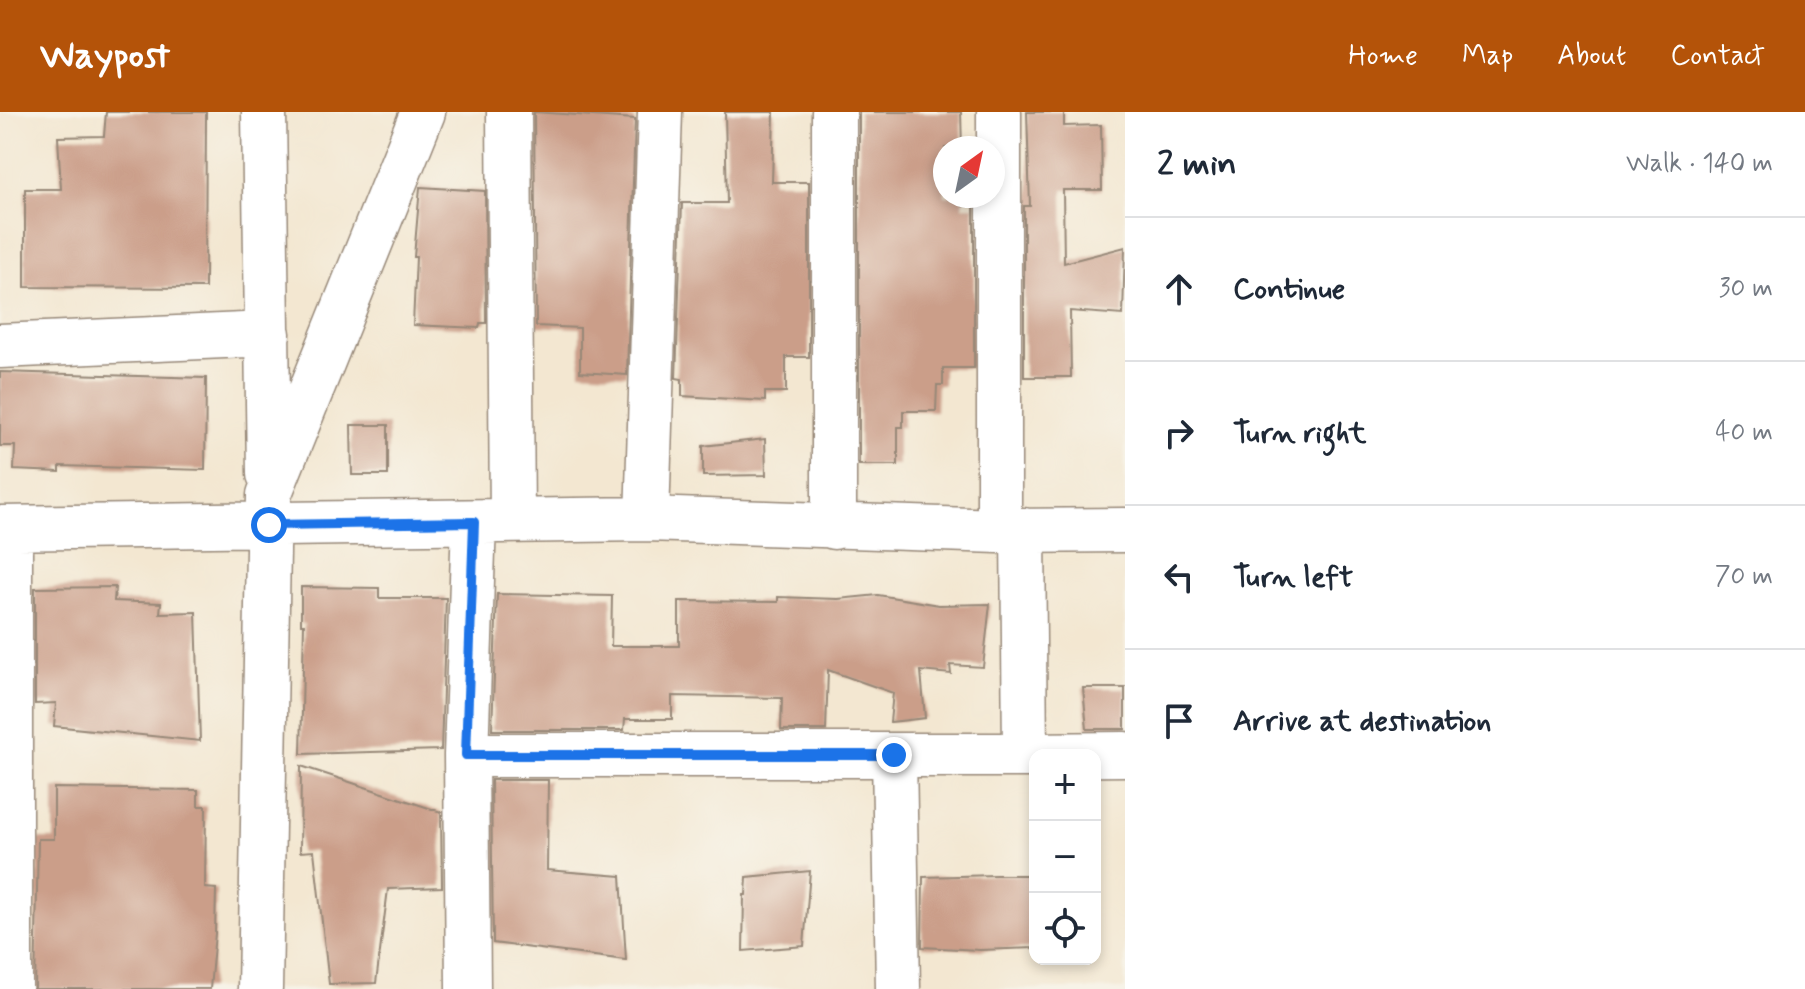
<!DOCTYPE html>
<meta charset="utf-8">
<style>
:root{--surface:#fff;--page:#f6f6f7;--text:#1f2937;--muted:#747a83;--line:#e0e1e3;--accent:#b45309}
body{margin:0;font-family:Mynerve,sans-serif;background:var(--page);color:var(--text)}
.controls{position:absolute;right:24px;bottom:24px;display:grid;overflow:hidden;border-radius:16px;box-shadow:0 4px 12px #0003}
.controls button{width:72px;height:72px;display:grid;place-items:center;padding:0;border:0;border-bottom:2px solid var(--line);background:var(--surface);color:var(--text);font:40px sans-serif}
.compass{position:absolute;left:933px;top:24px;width:72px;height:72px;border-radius:50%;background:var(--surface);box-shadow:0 4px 12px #0003;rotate:33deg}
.stop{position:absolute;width:24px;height:24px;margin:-18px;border:6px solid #1a73e8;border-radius:50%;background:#fff}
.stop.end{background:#1a73e8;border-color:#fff;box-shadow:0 2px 8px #0008}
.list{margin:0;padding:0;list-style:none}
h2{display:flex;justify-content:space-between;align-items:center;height:104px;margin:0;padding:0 32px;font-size:34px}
h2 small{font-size:26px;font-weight:400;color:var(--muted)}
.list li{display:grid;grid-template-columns:52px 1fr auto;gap:24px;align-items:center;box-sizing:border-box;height:144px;padding:0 32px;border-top:2px solid var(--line)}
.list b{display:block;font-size:30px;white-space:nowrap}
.list em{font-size:26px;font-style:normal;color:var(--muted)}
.icon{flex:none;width:44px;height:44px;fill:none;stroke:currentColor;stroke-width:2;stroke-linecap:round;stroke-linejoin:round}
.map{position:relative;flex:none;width:1125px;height:877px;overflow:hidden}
header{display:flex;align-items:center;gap:48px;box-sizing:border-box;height:112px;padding:0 40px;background:var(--accent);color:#fff}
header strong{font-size:38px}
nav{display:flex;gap:44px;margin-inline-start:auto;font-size:28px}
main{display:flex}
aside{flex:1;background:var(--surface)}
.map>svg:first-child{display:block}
.building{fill:#cb9e89}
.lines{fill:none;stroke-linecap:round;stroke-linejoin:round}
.minor-casing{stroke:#978878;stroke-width:47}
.minor{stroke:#fff;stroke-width:44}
.route{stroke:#1a73e8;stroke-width:10}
</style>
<header>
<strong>Waypost</strong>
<nav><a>Home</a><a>Map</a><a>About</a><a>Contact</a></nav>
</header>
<main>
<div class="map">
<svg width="1125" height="877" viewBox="0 0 1125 877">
<rect width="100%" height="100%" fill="#f7f3e8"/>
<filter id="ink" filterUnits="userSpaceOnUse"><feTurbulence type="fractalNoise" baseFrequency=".0125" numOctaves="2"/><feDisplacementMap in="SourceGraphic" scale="16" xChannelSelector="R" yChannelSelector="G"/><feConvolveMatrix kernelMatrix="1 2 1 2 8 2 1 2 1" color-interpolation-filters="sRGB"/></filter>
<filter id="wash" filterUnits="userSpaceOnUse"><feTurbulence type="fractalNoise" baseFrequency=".006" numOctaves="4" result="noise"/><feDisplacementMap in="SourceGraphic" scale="32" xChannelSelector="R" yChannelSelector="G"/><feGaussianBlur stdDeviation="1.8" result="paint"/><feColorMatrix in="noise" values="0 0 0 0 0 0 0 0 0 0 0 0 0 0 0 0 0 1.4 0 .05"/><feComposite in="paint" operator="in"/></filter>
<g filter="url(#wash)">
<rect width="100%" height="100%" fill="#f3e7d1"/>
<g id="blocks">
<!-- building -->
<path class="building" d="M 106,0 L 206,0 L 205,176 L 25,175 L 25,77 L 61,77 L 58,25 L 104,24 Z
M 534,0 L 635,7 L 627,263 L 580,260 L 580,216 L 536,214 Z
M 725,0 L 774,0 L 772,70 L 809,70 L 809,245 L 786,245 L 786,280 L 765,280 L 765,289 L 682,284 L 682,267 L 676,266 L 682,91 L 727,91 Z
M 859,0 L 961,0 L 962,36 L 945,36 L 945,84 L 963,84 L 963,94 L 974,94 L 974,256 L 943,256 L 943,273 L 937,273 L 936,299 L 903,299 L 903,315 L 898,315 L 898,353 L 859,353 Z
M 1027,0 L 1064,0 L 1064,14 L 1101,13 L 1102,78 L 1063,78 L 1064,151 L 1125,135 L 1123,203 L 1070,199 L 1071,265 L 1024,265 L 1024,94 L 1030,94 Z
M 420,75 L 485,79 L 486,211 L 480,211 L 479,216 L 413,213 L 416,145 L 414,145 Z
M 0,260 L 206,266 L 205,358 L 60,354 L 60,360 L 14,358 L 15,334 L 0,334 Z
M 351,313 L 388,313 L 388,363 L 352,363 Z
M 765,327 L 766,363 L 703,364 L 703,334 Z
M 115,475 L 114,489 L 161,491 L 160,501 L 196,500 L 200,629 L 54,614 L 56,591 L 35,592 L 35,476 Z
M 301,475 L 379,476 L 379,486 L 446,486 L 441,638 L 301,642 L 304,512 L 301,512 Z
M 497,482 L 612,484 L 611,534 L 679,534 L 679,489 L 778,490 L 778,485 L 838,487 L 878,483 L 939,493 L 990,492 L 983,555 L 950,553 L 951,562 L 921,559 L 925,606 L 890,610 L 893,581 L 828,558 L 826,618 L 781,618 L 782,586 L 672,584 L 672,607 L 625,607 L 624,618 L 492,618 Z
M 1083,576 L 1125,576 L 1125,617 L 1087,617 Z
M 301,654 L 441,700 L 442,775 L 388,777 L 376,871 L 329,872 L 314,739 L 300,740 Z
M 491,668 L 548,668 L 547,758 L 621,764 L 626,848 L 493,831 Z
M 54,676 L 198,678 L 198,694 L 206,694 L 205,776 L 216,777 L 215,821 L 210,877 L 35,877 L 38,727 L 54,727 Z
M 810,759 L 804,834 L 743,839 L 744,783 L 746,783 L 747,765 Z
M 996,763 L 1035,763 L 1035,836 L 980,838 L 922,835 L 923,765 Z"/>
</g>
</g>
<g filter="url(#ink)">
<use href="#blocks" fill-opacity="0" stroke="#978878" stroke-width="2"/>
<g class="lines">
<!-- minor casing -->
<g class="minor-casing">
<path id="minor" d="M 264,0 L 269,362
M 509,0 L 512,409
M 834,0 L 834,415
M 999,0 L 999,419
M 0,234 L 268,222
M 647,407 L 660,0
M 0,416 L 647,407 L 999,419 L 1125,418
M 1023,418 L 1025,643 L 1125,642
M 466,643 L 1025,643
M 894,643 L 898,877
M 10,877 L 10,416
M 260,877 L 269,383 L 423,0
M 468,877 L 466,643 L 474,410"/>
</g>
<!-- minor -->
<use href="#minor" class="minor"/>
</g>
</g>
<g class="lines" filter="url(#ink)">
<!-- route -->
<path class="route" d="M 269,413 L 474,410 L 466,643 L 894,643"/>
</g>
</svg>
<div class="controls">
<button>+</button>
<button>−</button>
<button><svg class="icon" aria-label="locate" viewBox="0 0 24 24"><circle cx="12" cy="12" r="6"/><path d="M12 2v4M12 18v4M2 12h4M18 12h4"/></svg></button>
</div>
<svg class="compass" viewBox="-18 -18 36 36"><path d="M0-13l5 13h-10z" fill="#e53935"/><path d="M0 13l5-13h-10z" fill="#747a83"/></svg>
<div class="stop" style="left:269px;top:413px"></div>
<div class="stop end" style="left:894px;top:643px"></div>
</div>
<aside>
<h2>2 min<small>Walk · 140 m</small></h2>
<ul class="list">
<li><svg class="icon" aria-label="ahead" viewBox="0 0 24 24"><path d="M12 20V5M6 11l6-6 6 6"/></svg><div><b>Continue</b></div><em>30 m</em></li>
<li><svg class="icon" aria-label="right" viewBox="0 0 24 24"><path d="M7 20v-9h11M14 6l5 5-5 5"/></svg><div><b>Turn right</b></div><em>40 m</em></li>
<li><svg class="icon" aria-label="left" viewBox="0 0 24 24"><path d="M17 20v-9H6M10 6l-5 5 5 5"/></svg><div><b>Turn left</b></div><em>70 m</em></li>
<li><svg class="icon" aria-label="arrive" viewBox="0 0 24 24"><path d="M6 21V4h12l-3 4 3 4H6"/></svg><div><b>Arrive at destination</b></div></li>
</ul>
</aside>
</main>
